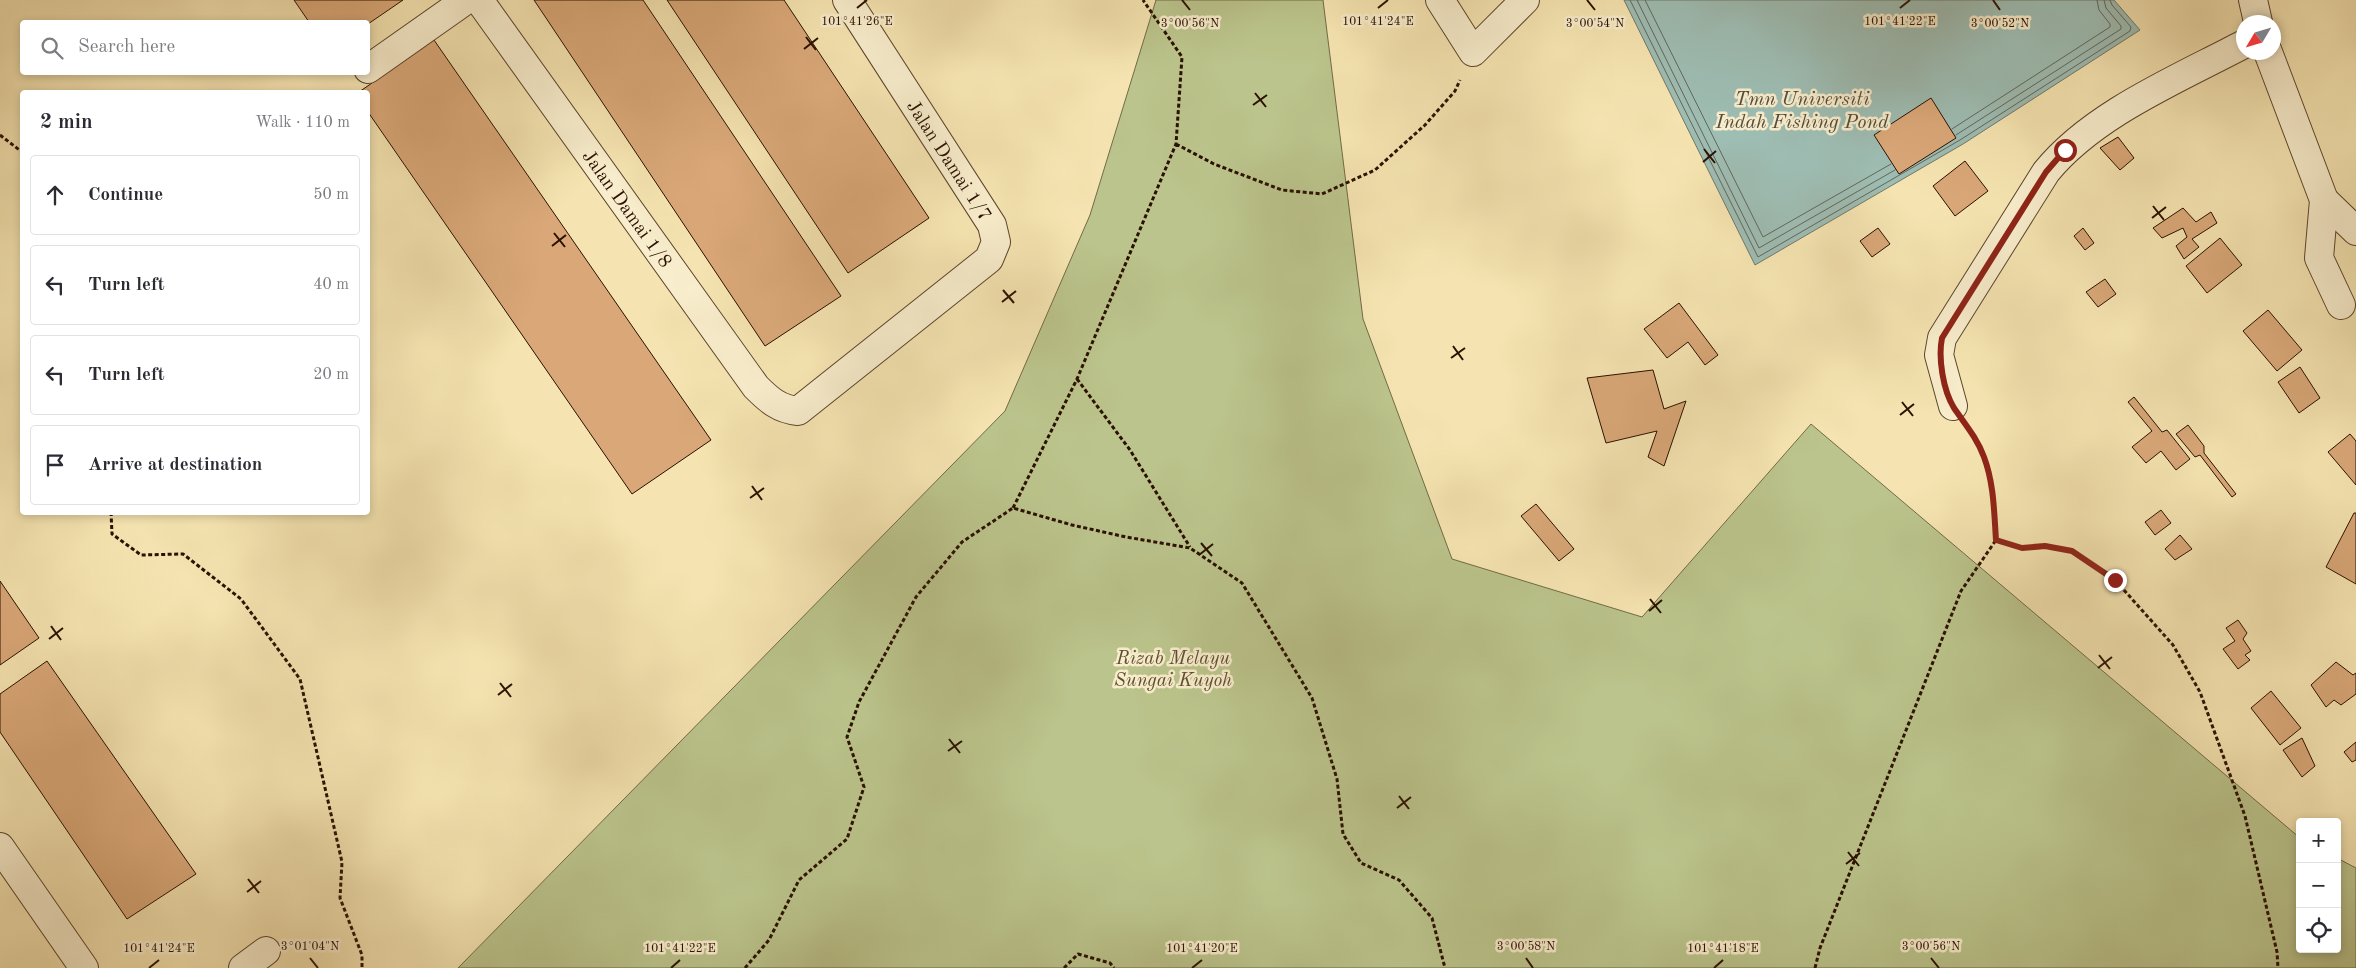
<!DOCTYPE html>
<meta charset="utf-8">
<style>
:root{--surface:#fff;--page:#f7f7f7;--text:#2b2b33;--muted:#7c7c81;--line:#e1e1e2}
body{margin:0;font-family:"Old Standard TT",serif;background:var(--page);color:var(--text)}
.controls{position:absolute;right:15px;bottom:15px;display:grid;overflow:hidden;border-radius:5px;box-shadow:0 2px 8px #0003}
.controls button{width:45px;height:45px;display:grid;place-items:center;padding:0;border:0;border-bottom:1px solid var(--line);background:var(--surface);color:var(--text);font:25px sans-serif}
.compass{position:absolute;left:2236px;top:15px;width:45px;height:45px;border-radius:50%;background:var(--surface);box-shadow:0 2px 8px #0003;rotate:232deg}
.stop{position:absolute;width:15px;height:15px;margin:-11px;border:4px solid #8f2418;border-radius:50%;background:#fff}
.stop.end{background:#8f2418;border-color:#fff;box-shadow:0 1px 5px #0008}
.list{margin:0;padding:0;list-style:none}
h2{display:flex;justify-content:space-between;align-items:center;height:65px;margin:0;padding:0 20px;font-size:21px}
h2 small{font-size:16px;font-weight:400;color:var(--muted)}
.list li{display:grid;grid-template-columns:32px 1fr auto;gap:15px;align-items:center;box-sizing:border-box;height:80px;margin:0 10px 10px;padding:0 10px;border:1px solid var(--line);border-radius:5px}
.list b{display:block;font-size:19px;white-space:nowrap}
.list em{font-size:16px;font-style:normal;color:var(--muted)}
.icon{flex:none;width:28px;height:28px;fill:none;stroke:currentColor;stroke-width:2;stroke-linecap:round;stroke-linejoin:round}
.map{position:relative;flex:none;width:2356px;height:968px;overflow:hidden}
.search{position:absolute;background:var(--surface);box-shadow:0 2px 8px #0003;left:20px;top:20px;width:350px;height:55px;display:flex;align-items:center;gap:12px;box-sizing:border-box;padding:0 18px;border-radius:5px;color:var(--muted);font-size:19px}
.panel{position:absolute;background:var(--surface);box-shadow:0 2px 8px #0003;left:20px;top:90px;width:350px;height:425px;border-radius:5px}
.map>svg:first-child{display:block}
.green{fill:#bbc48c;stroke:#726a46}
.water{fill:#9ebdb3;stroke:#70786b}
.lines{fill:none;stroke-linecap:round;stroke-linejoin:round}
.shore{stroke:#64665a;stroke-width:1}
.building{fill:#daa878;stroke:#2a1000}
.minor-casing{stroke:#5d452c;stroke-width:30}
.path{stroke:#2a1000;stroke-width:3;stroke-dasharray:4 2.5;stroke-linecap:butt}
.minor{stroke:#f8edcc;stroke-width:28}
.route{stroke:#8f2418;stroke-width:6}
.ticks{fill:none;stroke:#2a1000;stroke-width:2}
.labels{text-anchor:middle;stroke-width:5;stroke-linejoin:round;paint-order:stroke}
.street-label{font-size:19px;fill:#2a1000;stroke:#f8edcc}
.park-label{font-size:19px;font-style:italic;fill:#5d4f31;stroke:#f8edcc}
.water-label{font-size:20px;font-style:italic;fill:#534d3f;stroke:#f8edcc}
.ticks-label{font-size:12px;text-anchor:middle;fill:#2a1000;stroke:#f8edcc;stroke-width:5;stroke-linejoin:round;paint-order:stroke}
</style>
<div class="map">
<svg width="2356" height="968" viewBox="0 0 2356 968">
<rect width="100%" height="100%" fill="#f5e4b1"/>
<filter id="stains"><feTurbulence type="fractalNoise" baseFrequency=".004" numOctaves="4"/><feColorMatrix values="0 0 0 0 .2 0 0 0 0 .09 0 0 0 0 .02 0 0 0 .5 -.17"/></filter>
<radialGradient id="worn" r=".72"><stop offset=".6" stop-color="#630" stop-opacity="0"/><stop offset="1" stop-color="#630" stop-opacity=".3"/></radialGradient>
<!-- green -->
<path class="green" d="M 1156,0 L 1323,0 L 1363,319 L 1452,559 L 1642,617 L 1811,424 L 2300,838 L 2300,949 L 2337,949 L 2337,858 L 2356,868 L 2356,968 L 458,968 L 1005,411 L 1090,215 Z"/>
<!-- water -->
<path class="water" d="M 1624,0 L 2114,0 L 2140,30 L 1963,144 L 1755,265 Z"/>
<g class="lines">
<!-- shore -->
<path class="shore" d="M 1630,0 L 1758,257 L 1960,140 L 2130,31 L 2131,27 L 2112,5 L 2110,0
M 1637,0 L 1759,248 L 1895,170
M 1645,0 L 1763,237 L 1891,164
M 1952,129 L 2110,27 L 2110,24 L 2099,10 L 2097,0
M 1956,135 L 2121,29 L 2121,26 L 2106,8 L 2104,0"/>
</g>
<!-- building -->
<path class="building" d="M 294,0 L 403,0 L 368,24 L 309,22 Z
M 534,0 L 643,0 L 841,296 L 765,346 Z
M 667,0 L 784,0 L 929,218 L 848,273 Z
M 434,40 L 711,440 L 632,494 L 368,112 L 368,92 L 359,92 Z
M 1931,98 L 1956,138 L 1899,174 L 1874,135 Z
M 2118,137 L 2134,158 L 2120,170 L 2100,148 Z
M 1965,161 L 1988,191 L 1955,216 L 1933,186 Z
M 2183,208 L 2196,222 L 2211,212 L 2217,223 L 2192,239 L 2199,247 L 2184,259 L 2176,246 L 2187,237 L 2183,228 L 2162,238 L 2153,228 Z
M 1878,228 L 1890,244 L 1872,257 L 1860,241 Z
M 2083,228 L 2094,243 L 2085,250 L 2074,236 Z
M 2220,238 L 2242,265 L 2207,293 L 2186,266 Z
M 2105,279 L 2116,294 L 2098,307 L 2086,292 Z
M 1679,303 L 1718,355 L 1705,365 L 1688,342 L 1667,358 L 1644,329 Z
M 2268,310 L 2302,350 L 2277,371 L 2243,331 Z
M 2300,367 L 2320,398 L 2299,413 L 2278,382 Z
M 1653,370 L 1664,409 L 1686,401 L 1664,466 L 1648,457 L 1657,431 L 1606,443 L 1587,378 Z
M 2134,397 L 2162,432 L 2167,430 L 2190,459 L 2176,470 L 2161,451 L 2146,463 L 2132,447 L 2152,431 L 2128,402 Z
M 2188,425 L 2204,446 L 2204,453 L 2236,494 L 2232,497 L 2200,455 L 2195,457 L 2176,434 Z
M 2350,434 L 2356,441 L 2356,485 L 2328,452 Z
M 1536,504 L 1574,549 L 1559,561 L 1521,516 Z
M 2161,510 L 2171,523 L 2155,535 L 2145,522 Z
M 2354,513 L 2356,513 L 2356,584 L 2326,567 Z
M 2180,535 L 2192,549 L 2175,560 L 2165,549 Z
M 0,581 L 39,638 L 0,665 Z
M 2238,620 L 2247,633 L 2243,639 L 2251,651 L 2245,655 L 2250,660 L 2238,669 L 2223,649 L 2235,641 L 2226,628 Z
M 47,661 L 196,874 L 127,919 L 0,732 L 0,694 Z
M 2336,662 L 2353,675 L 2356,673 L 2356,694 L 2341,705 L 2334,700 L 2326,707 L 2311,685 Z
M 2271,691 L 2301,728 L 2280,745 L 2251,708 Z
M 2302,738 L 2315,766 L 2302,777 L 2283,750 Z
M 2356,742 L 2356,760 L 2352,762 L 2344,752 Z"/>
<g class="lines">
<!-- minor casing -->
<g class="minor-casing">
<g id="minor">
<path id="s1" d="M 479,0 L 756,387 C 769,400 779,409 798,411 L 989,259 L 996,242 L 992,225 L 847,0"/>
<path d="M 1440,0 L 1473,52 L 1525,0"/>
<path d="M 2253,0 L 2258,22"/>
<path d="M 2268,52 L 2324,200 L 2319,258 L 2341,305"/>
<path d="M 368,69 L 466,0"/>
<path d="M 2324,200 L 2356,231"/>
<path d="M 1953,406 L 1939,355 L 1942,338 L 2046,172 C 2093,114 2178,79 2244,44"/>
<path d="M 0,847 L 84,968"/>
<path d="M 243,968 L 266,951"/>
</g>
</g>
<!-- path -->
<path class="path" d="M 0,135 L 22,152
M 1176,144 L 1214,164 L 1282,190 L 1322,194 L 1375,170 L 1425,125 L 1455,91 L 1460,80
M 1077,379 L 1130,450 L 1190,547
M 1013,508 L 1077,379 L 1176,144 L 1182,57 L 1143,0
M 111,512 L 112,534 L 141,555 L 183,554 L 241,599 L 300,679 L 342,862 L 340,898 L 362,955 L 362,968
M 1996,540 L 2022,548 L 2045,546 L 2072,551 L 2115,580 L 2173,645 L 2200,692 L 2245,816 L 2277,952 L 2278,968
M 745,968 L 769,940 L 799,880 L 847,839 L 864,787 L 847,737 L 859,702 L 916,597 L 962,542 L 1013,508 L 1072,525 L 1126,537 L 1190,548 L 1242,583 L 1312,698 L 1337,779 L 1343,834 L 1361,863 L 1399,880 L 1432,918 L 1445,968
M 1064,968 L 1078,954 L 1110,963 L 1114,968
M 1815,968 L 1820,948 L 1961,591 L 1996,540 L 1992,486 L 1983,456 L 1971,431"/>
<!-- minor -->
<use href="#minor" class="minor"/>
</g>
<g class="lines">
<!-- route -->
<path class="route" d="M 2065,150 L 2046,172 L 1942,338 C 1938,358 1943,390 1954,408 C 1965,424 1977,438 1984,457 C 1994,484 1994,511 1996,540 L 2022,548 L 2045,546 L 2072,551 L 2115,580"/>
</g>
<!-- ticks -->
<path class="ticks" d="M 1182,0 L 1190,10M 1587,0 L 1595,10M 1993,0 L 2000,10M 857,8 L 867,0M 1378,8 L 1388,0M 1900,8 L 1910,0M 806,37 L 816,50M 804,49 L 818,38M 1255,93 L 1266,107M 1253,105 L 1267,95M 1704,149 L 1715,163M 1703,162 L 1716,151M 2153,206 L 2164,220M 2152,218 L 2166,207M 554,233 L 565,247M 552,246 L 566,235M 1003,290 L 1014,303M 1002,302 L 1016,291M 1453,346 L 1463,360M 1451,358 L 1465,348M 1902,402 L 1913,416M 1900,415 L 1914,404M 752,486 L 762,500M 750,498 L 764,488M 1201,543 L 1212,556M 1199,555 L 1213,544M 1650,599 L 1661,613M 1649,611 L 1662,600M 51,626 L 61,640M 49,639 L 63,628M 2099,655 L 2110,669M 2098,668 L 2112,657M 500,683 L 511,697M 498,695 L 512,684M 949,739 L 960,753M 948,751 L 962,741M 1399,796 L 1409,809M 1397,808 L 1411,797M 1848,852 L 1859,866M 1846,864 L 1860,853M 248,879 L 259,893M 247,892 L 261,881M 310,958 L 318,968M 1526,958 L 1533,968M 1931,958 L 1939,968M 149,968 L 159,960M 671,968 L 680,960M 1192,968 L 1202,960M 1714,968 L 1723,960"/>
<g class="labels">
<!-- street labels -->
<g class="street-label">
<text transform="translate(950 160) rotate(57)" y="7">Jalan Damai 1/7</text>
<text dy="7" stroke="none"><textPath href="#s1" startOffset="256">Jalan Damai 1/8</textPath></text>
</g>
<!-- park labels -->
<g class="park-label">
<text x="1173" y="664">Rizab Melayu<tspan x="1173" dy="22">Sungai Kuyoh</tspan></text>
</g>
<!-- water labels -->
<g class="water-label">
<text x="1802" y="105">Tmn Universiti<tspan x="1802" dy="23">Indah Fishing Pond</tspan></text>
</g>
</g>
<g class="ticks-label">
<text x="857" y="25">101°41'26"E</text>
<text x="1378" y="25">101°41'24"E</text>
<text x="1900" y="25">101°41'22"E</text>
<text x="1190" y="27">3°00'56"N</text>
<text x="1595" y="27">3°00'54"N</text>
<text x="2000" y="27">3°00'52"N</text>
<text x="310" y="950">3°01'04"N</text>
<text x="1526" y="950">3°00'58"N</text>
<text x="1931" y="950">3°00'56"N</text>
<text x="159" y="952">101°41'24"E</text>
<text x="680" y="952">101°41'22"E</text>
<text x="1202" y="952">101°41'20"E</text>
<text x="1723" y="952">101°41'18"E</text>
</g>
<rect width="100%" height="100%" filter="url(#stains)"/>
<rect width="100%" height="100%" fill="url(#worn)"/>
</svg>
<div class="controls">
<button>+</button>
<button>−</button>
<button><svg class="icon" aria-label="locate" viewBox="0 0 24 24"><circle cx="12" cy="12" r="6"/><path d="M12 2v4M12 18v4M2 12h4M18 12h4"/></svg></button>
</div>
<svg class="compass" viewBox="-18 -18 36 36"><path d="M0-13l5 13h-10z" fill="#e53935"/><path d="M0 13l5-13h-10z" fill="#7c7c81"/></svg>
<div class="stop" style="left:2065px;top:150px"></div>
<div class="stop end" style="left:2115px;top:580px"></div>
<div class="search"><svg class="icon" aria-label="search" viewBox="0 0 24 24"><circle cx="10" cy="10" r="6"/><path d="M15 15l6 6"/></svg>Search here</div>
<section class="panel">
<h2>2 min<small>Walk · 110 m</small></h2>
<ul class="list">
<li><svg class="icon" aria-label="ahead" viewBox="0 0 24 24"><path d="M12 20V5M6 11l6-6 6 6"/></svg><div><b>Continue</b></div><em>50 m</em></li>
<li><svg class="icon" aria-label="left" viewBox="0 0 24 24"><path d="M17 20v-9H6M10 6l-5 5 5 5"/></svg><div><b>Turn left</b></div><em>40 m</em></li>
<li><svg class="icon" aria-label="left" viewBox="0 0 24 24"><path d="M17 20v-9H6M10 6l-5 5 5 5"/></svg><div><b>Turn left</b></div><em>20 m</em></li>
<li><svg class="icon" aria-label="arrive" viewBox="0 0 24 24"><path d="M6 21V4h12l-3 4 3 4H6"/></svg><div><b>Arrive at destination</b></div></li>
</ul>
</section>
</div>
